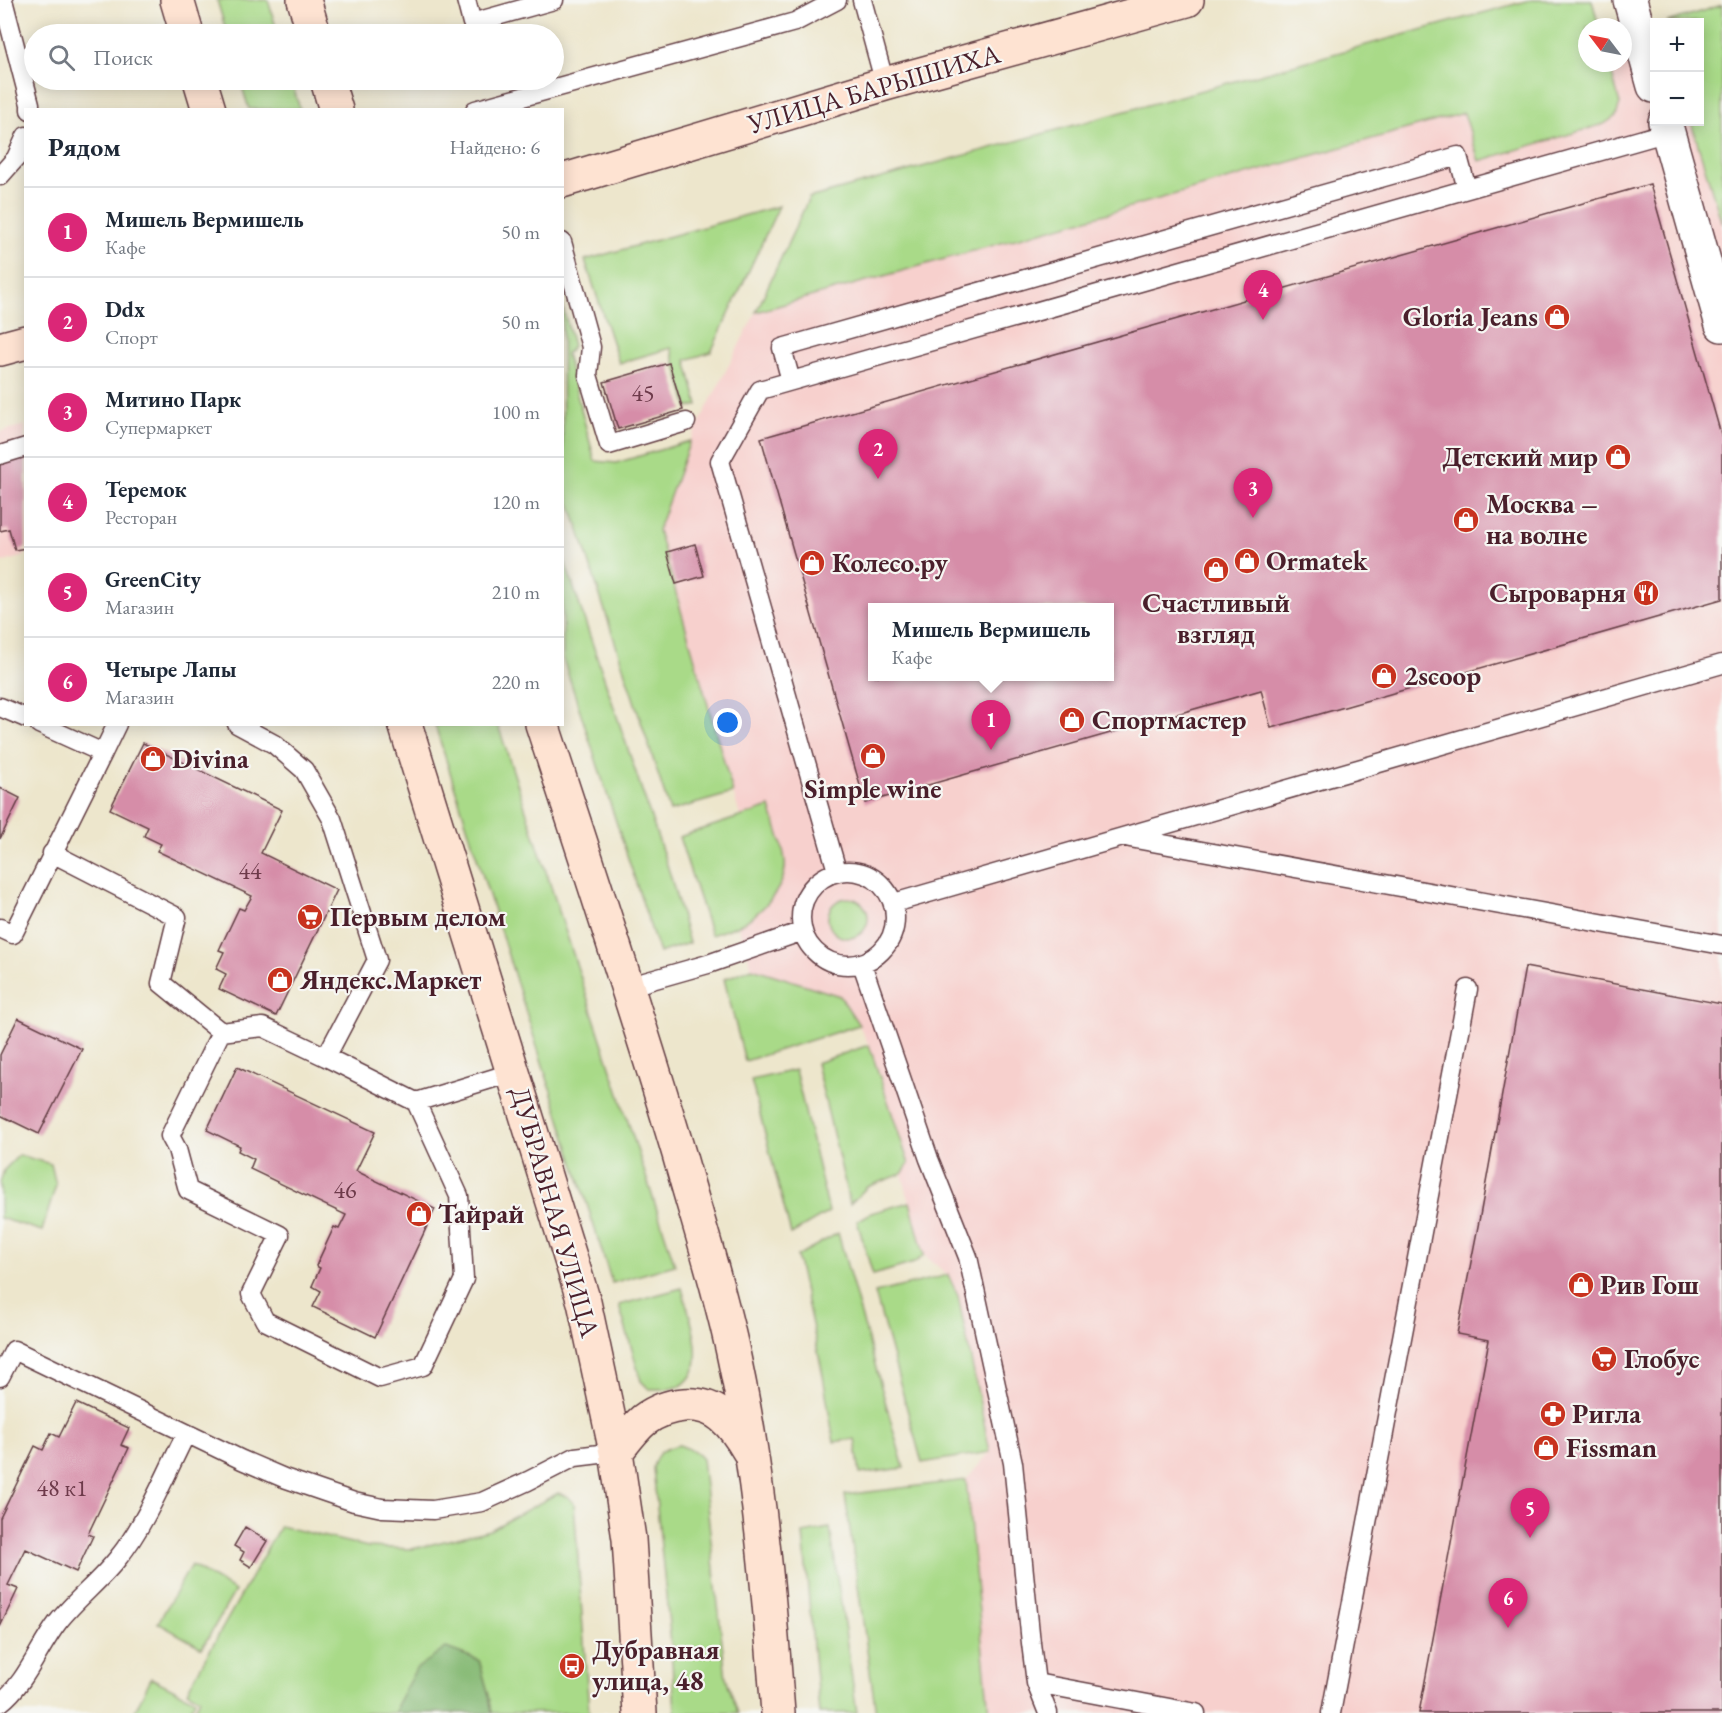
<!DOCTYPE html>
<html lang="ru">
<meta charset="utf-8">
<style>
:root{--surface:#fff;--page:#f6f6f7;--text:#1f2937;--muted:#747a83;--line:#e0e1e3;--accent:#db2777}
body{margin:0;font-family:"EB Garamond",serif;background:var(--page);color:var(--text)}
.controls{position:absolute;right:18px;top:18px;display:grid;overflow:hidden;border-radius:0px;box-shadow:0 3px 15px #0003}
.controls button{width:54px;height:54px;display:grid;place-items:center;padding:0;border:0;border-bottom:2px solid var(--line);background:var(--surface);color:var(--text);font:30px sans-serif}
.compass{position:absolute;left:1578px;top:18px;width:54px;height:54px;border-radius:50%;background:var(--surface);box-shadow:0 3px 15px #0003;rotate:302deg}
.you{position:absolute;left:728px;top:723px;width:21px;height:21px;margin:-15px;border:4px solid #fff;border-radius:50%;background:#1a73e8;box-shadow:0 0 0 9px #1a73e833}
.badge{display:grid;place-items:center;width:39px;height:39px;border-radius:50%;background:var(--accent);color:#fff;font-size:20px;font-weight:700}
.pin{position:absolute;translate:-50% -50px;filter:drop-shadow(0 2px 3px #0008)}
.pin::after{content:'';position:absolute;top:32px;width:21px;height:18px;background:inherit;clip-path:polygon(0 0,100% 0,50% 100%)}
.popup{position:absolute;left:868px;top:603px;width:246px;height:78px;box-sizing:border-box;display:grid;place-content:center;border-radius:0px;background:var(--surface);filter:drop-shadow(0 2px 4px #0005);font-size:20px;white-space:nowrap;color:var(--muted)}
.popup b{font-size:22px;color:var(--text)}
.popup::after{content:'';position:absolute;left:50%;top:100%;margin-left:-12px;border:12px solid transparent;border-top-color:var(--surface)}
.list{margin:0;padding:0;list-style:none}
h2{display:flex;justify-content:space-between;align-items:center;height:78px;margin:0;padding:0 24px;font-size:26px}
h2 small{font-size:20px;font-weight:400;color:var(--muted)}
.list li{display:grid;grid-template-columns:39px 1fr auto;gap:18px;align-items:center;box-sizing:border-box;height:90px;padding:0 24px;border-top:2px solid var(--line)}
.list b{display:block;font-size:22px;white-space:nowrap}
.list p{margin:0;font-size:20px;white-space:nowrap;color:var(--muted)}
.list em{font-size:20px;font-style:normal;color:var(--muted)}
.icon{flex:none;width:33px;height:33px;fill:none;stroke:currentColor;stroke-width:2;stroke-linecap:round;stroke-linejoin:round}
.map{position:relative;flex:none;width:1722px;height:1713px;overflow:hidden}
.search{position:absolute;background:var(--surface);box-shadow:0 3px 15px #0003;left:24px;top:24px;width:540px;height:66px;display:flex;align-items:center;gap:15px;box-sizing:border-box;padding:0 21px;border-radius:33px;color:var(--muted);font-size:22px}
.panel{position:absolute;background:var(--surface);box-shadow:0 3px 15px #0003;left:24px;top:108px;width:540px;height:618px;border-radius:0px}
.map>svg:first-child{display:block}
.built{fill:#f7d0cd;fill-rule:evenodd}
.green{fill:#a9da88;stroke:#7a7c5a;stroke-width:1.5}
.forest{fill:#86ba74;stroke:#686c50;stroke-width:1.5}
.building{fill:#d68da8;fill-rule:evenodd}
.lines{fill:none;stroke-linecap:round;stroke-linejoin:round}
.lane-casing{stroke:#623d43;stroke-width:21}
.street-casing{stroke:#623d43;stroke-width:36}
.secondary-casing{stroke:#623d43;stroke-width:36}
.lane{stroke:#fff;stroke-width:18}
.street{stroke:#fff;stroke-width:33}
.secondary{stroke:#fee3d2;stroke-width:33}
.labels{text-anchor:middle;stroke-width:4.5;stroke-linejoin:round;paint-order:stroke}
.number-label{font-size:24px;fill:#6d3a4a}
.street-label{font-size:27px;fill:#4a1f2b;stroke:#f6f6f2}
.poi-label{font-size:27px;font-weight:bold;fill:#4a1f2b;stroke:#f6f6f2;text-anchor:start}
</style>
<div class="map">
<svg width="1722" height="1713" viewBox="0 0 1722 1713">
<rect width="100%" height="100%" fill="#f6f6f2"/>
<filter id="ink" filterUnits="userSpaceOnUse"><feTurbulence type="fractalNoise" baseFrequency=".0167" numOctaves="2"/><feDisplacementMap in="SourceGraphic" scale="12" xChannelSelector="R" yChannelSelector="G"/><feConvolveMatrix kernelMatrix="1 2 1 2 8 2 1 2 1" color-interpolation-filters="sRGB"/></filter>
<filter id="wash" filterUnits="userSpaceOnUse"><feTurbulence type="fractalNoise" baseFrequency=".008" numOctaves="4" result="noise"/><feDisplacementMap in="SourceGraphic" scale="24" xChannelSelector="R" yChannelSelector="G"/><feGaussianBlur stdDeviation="1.35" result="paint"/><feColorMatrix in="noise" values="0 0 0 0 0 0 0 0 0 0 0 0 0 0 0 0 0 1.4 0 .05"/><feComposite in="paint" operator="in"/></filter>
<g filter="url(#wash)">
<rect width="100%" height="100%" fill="#ede6cc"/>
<!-- built -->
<path class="built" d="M 1654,30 L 1654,122 L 1691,122 L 1722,224 L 1722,1713 L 989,1713 L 966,1480 L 990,1452 L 948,1275 L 924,1255 L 902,1174 L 909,1164 L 871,1049 L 856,1019 L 840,996 L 752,968 L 738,926 L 753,916 L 770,807 L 740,816 L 658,530 L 690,441 L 756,312 L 1464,112 L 1479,161 L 1604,124 L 1616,116 L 1620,104 L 1610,64 L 1623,63 L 1623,54 ZM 872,608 L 1110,608 L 1110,676 L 872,676 Z
M 25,425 L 25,556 L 4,562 L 0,560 L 0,432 Z"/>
<!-- green -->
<path class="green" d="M 217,0 L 268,0 L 278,34 L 227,34 Z
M 1530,0 L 1592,0 L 1599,27 L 1587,27 L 1587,63 L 1609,63 L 1620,104 L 1616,116 L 1604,124 L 1479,161 L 1464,113 L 756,312 L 809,198 Z
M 1722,5 L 1722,224 L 1691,122 L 1700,122 L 1700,22 L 1667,22 Z
M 240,80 L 291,80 L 300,109 L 249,109 Z
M 779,206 L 711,352 L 686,360 L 698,405 L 688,408 L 671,348 L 619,363 L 585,260 Z
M 562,304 L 573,346 L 566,354 L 595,461 L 616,463 L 690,441 L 658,530 L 733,793 L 670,811 L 563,482 Z
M 562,553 L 670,874 L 689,943 L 659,953 L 563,659 Z
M 435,725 L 498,725 L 675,1265 L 612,1283 Z
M 770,807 C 775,824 783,843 785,861 C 788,887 759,916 737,926 C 729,929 719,932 711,935 L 679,837 Z
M828 918a20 20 0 1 1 40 0a20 20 0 1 1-40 0Z
M 752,968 L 840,996 L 859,1025 L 745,1061 L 724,979 Z
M 869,1045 L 909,1164 L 902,1174 L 867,1187 L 850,1204 L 816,1063 Z
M 795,1070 L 829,1212 L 791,1234 L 751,1080 Z
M 19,1155 L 51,1164 L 56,1185 L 42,1231 L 0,1218 L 0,1183 L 4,1170 Z
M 910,1202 L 924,1255 L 914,1263 L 873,1275 L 857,1221 L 871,1213 Z
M 838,1233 L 904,1468 L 860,1474 L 855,1439 L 834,1442 L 822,1370 L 797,1256 Z
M 948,1275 L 958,1296 L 990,1452 L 922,1463 L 875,1293 Z
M 682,1288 C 688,1314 711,1366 682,1385 C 674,1390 659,1389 649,1389 L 641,1381 L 619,1305 Z
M 679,1445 L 694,1451 L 702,1459 L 726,1678 L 738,1713 L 675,1713 L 671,1644 L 653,1468 C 656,1452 663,1449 679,1445 Z
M 966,1480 L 989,1713 L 876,1713 L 845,1495 Z
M 558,1493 L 568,1497 L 574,1503 L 589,1713 L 492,1713 L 489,1696 L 479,1660 L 398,1702 L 396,1713 L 193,1713 L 200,1698 L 187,1691 L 280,1526 L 368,1547 L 412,1549 L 490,1530 Z
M 830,1528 L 857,1713 L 819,1713 L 803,1533 Z
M 191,1565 L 235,1591 L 202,1648 L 158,1623 Z
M 151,1678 L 195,1700 L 189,1713 L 134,1713 Z"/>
<!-- forest -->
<path class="forest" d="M 446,1648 L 479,1660 L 489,1696 L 492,1713 L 396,1713 L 398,1702 L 416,1669 Z"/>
<g id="blocks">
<!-- building -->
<path class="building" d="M 1650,184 L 1722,438 L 1722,599 L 1271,728 L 1261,690 L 865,803 L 761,438 ZM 872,608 L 1110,608 L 1110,676 L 872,676 Z
M 669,363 L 683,410 L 618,429 L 604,382 Z
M 26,456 L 26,548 L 15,550 L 9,529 L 0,531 L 0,463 Z
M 695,544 L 704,576 L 676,584 L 667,552 Z
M 143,743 L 282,810 L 261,853 L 337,890 L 276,1016 L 219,989 L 226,974 L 216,969 L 224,952 L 219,950 L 239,908 L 244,910 L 252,896 L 157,851 L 161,844 L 144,836 L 148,827 L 110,809 Z
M 0,788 L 20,798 L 0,839 Z
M 1525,967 L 1722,1004 L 1722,1713 L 1419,1713 L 1489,1340 L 1457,1334 L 1480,1216 Z
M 18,1018 L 82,1049 L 39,1134 L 0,1115 L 0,1055 Z
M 237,1067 L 375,1132 L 356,1171 L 435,1209 L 375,1337 L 313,1307 L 321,1291 L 312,1286 L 320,1268 L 316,1266 L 334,1227 L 339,1229 L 346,1215 L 250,1169 L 254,1159 L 238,1151 L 240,1146 L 207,1130 Z
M 76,1403 L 129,1428 L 121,1445 L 129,1448 L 88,1534 L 93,1536 L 76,1572 L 26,1549 L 8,1585 L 18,1589 L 0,1627 L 0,1518 L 35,1446 L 43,1450 L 51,1433 L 59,1437 Z
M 245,1527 L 267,1541 L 251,1567 L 240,1560 L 244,1552 L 234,1546 Z"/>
</g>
</g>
<g filter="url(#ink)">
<use href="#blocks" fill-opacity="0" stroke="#623d43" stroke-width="1.5"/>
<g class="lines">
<!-- lane casing -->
<g class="lane-casing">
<path id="lane" d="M 3,0 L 30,104 L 30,110
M 466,0 L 472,23 L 554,0
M 862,0 L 885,84
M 475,110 L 795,22 L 837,0
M 0,176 L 16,158 L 26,136
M 562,242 L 591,347 L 588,375 L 609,445 L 686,422
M 791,381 L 782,348 L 1458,156 L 1467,189
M 0,455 L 26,447
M 0,707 L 26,718
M 237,724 L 274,744 L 304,770 L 332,819 L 377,960 L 326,1057 L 416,1102 L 514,1072
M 103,753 L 117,724
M 1130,838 L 1722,945
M 52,853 L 177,917 L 161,983 L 221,1032
M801 918a47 47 0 1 1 94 0a47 47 0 1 1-94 0Z
M 837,871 L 720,461 L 760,390 L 1668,132
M 894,903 L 1722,664
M 0,928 L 13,934 L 103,753 L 39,724
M 862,964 L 929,1159 L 968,1257 L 1013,1463 L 1031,1643 L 1036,1683 L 1048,1713
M 627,987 L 708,964 L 803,931
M 326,1057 L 263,1027 L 221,1032 L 170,1136 L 177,1149 L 188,1190 L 280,1235 L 251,1294 L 265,1321 L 380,1378 L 423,1366 L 464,1279 L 459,1196 L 416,1102
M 0,1377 L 14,1350 L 242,1460 L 284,1478 L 354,1502 L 382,1508 L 433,1510 L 482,1502 L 528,1481 L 575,1457 L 616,1452
M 1036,1683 L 1196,1713
M 0,1703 C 27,1682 38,1648 58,1622 C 76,1599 100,1581 118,1558 C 146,1524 166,1473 186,1434
M 1331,1713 L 1468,989"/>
</g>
<!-- street casing -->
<g class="street-casing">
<path id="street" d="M 1630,0 L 1654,86
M 1665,122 L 1722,325"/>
</g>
<!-- secondary casing -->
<g class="secondary-casing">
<path id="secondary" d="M 177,0 L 187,34
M 304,0 L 314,34
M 200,80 L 209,110
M 327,80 L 336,110
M 562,181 L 885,84 L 1187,0
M 0,349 L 26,342
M 405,724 L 584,1302 L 616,1452 L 629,1539 L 640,1713
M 542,724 C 589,867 636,1010 679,1154 C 698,1222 720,1289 734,1357 C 759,1474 769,1594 778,1713
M 616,1452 C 625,1441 633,1429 644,1420 C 667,1403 701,1398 723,1417 C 734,1426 742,1439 749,1451"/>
</g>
<!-- lane -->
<use href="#lane" class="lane"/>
<!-- street -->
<use href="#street" class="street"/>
<!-- secondary -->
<use href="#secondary" class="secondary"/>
</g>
</g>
<!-- icons -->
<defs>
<g id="shop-disc" transform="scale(1.35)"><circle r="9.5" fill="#c8321e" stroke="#f6f6f2"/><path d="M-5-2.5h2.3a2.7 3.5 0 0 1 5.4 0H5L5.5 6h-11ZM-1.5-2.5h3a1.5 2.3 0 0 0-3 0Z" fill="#fff"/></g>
<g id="restaurant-disc" transform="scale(1.35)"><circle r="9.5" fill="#c8321e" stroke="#f6f6f2"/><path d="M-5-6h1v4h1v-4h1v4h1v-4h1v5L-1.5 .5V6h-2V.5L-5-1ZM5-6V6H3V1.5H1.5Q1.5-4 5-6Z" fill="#fff"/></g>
<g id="supermarket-disc" transform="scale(1.35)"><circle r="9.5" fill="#c8321e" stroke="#f6f6f2"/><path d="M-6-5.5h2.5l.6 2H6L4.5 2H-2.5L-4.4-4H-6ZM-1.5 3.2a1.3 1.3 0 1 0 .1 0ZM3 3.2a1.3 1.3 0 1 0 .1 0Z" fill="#fff"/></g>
<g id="pharmacy-disc" transform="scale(1.35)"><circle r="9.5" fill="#c8321e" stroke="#f6f6f2"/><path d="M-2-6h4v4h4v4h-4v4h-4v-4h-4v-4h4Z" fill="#fff"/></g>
<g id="bus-disc" transform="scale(1.35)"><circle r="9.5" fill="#c8321e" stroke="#f6f6f2"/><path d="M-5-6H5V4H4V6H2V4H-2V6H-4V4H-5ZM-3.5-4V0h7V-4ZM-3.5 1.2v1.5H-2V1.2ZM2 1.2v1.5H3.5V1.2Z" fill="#fff"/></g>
</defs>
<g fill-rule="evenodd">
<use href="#shop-disc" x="1557" y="317"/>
<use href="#shop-disc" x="1618" y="457"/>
<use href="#shop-disc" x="1466" y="520"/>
<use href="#shop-disc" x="1247" y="561"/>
<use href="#shop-disc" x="812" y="563"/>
<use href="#shop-disc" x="1216" y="570"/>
<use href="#restaurant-disc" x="1646" y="593"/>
<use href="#shop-disc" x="1384" y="676"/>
<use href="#shop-disc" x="1072" y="720"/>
<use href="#shop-disc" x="873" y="756"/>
<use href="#shop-disc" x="153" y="759"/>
<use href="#supermarket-disc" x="310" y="917"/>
<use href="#shop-disc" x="280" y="980"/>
<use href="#shop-disc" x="419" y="1214"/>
<use href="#shop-disc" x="1581" y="1285"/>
<use href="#supermarket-disc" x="1604" y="1359"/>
<use href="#pharmacy-disc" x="1553" y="1414"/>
<use href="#shop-disc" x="1546" y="1448"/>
<use href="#bus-disc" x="572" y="1666"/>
</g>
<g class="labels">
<!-- number labels -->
<g class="number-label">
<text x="643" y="401">45</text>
<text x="250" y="879">44</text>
<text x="345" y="1198">46</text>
<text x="62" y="1496">48 к1</text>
</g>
<!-- street labels -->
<g class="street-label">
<text transform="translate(874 89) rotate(-16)" y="9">УЛИЦА БАРЫШИХА</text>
<text transform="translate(555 1212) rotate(74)" y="9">ДУБРАВНАЯ УЛИЦА</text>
</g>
<!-- poi labels -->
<g class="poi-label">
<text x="1538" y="326" text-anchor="end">Gloria Jeans</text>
<text x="1598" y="466" text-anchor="end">Детский мир</text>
<text x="1486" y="513">Москва –<tspan x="1486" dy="31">на волне</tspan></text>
<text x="1266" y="570">Ormatek</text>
<text x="832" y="572">Колесо.ру</text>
<text x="1626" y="602" text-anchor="end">Сыроварня</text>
<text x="1216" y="612" text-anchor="middle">Счастливый<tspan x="1216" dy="31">взгляд</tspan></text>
<text x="1404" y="685">2scoop</text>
<text x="1092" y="729">Спортмастер</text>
<text x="172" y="768">Divina</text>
<text x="873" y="798" text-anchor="middle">Simple wine</text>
<text x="330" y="926">Первым делом</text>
<text x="300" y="989">Яндекс.Маркет</text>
<text x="438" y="1223">Тайрай</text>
<text x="1600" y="1294">Рив Гош</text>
<text x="1624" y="1368">Глобус</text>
<text x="1572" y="1423">Ригла</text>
<text x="1566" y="1457">Fissman</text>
<text x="592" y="1659">Дубравная<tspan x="592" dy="31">улица, 48</tspan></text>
</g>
</g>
</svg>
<div class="controls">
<button>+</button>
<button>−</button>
</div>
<svg class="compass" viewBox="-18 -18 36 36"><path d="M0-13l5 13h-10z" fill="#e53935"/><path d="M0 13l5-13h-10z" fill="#747a83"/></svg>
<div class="you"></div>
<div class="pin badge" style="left:991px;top:750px">1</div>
<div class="popup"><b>Мишель Вермишель</b>Кафе</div>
<div class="pin badge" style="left:878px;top:479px">2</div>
<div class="pin badge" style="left:1253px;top:518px">3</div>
<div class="pin badge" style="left:1263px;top:320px">4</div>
<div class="pin badge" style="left:1530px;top:1538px">5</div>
<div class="pin badge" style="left:1508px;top:1628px">6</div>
<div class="search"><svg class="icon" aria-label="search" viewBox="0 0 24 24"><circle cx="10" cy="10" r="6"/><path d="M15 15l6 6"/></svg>Поиск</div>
<section class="panel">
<h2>Рядом<small>Найдено: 6</small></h2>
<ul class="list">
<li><span class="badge">1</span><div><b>Мишель Вермишель</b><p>Кафе</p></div><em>50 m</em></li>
<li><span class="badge">2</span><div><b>Ddx</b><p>Спорт</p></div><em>50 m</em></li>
<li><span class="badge">3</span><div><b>Митино Парк</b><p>Супермаркет</p></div><em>100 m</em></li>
<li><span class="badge">4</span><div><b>Теремок</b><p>Ресторан</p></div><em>120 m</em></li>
<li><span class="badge">5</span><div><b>GreenCity</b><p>Магазин</p></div><em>210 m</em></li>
<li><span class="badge">6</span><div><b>Четыре Лапы</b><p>Магазин</p></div><em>220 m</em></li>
</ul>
</section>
</div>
